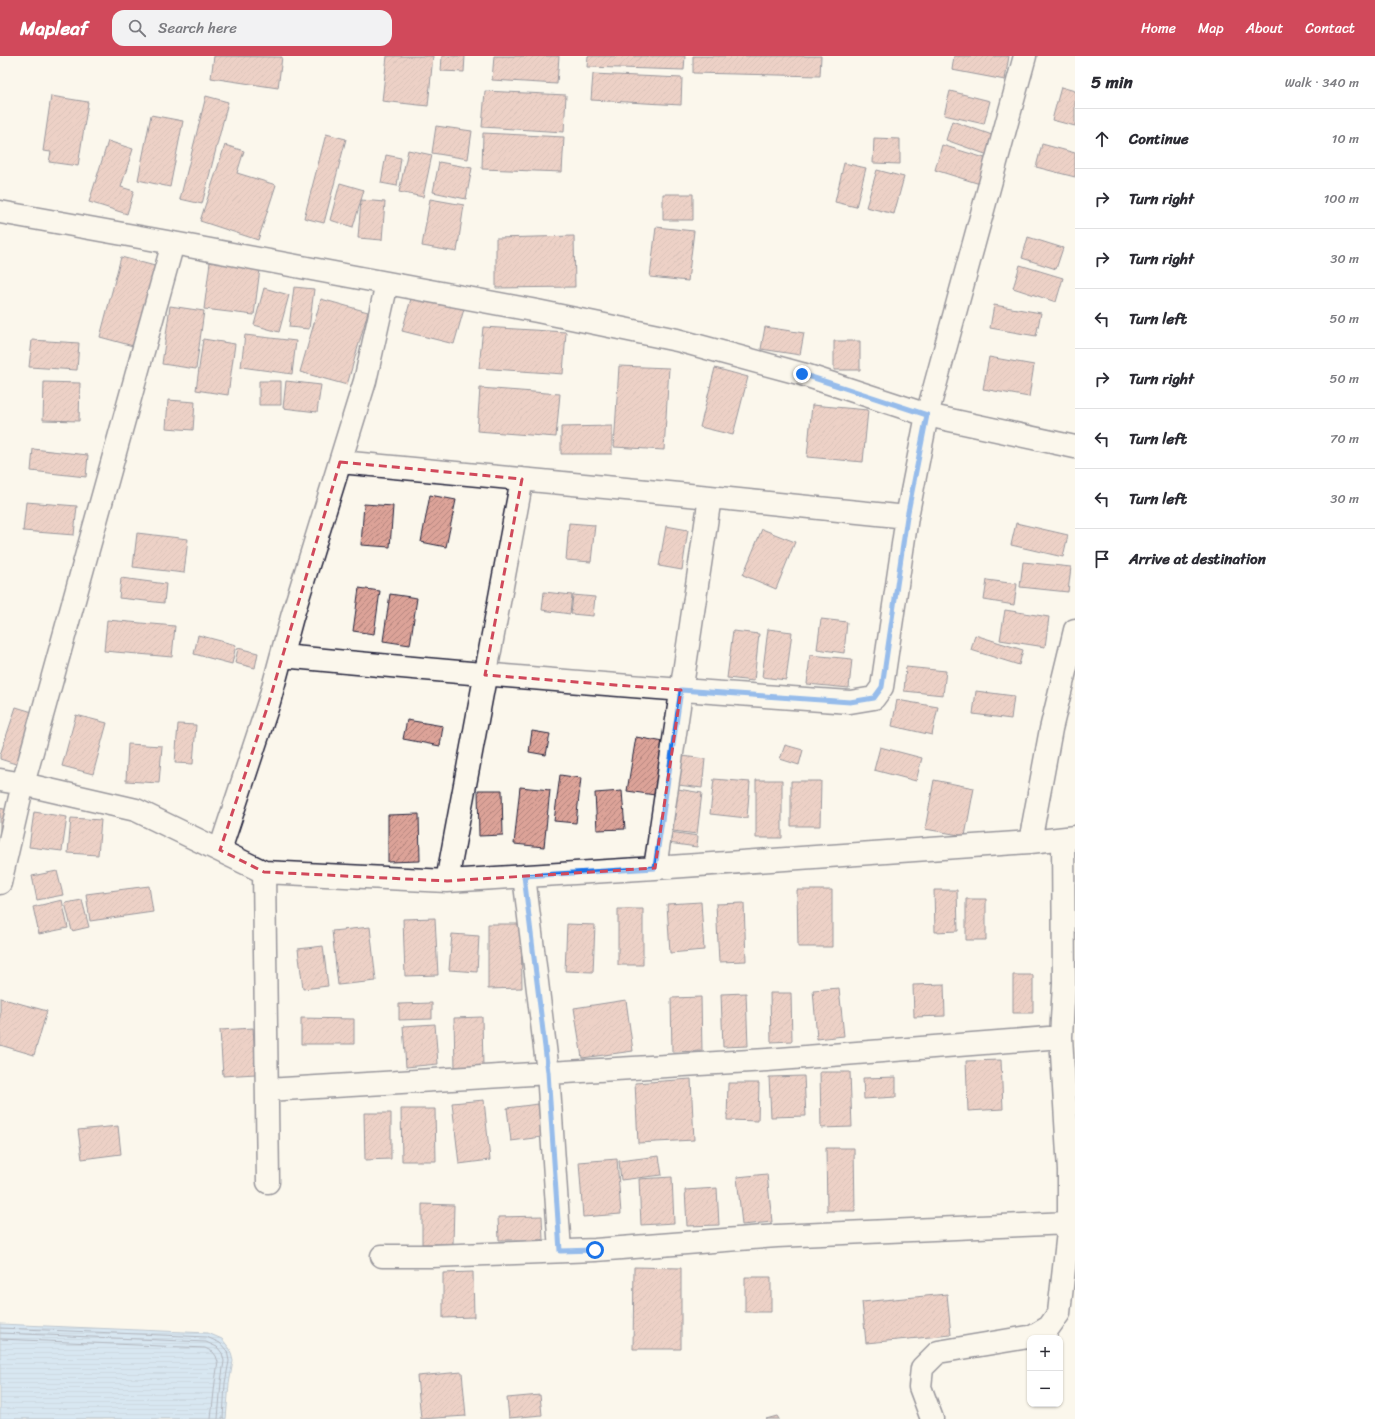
<!DOCTYPE html>
<meta charset="utf-8">
<style>
:root{--surface:#fff;--page:#f2f2f3;--text:#2b2b33;--muted:#7c7c81;--line:#e1e1e2;--accent:#d1495b}
body{margin:0;font-family:Sriracha,sans-serif;background:var(--page);color:var(--text)}
.controls{position:absolute;right:12px;bottom:12px;display:grid;overflow:hidden;border-radius:8px;box-shadow:0 1px 3px #0004}
.controls button{width:36px;height:36px;display:grid;place-items:center;padding:0;border:0;border-bottom:1px solid var(--line);background:var(--surface);color:var(--text);font:20px sans-serif}
.stop{position:absolute;width:12px;height:12px;margin:-9px;border:3px solid #1a73e8;border-radius:50%;background:#fff}
.stop.end{background:#1a73e8;border-color:#fff;box-shadow:0 1px 4px #0008}
.list{margin:0;padding:0;list-style:none}
h2{display:flex;justify-content:space-between;align-items:center;height:52px;margin:0;padding:0 16px;font-size:17px}
h2 small{font-size:13px;font-weight:400;color:var(--muted)}
.list li{display:grid;grid-template-columns:26px 1fr auto;gap:12px;align-items:center;box-sizing:border-box;height:60px;padding:0 16px;border-top:1px solid var(--line)}
.list b{display:block;font-size:15px;white-space:nowrap}
.list em{font-size:13px;font-style:normal;color:var(--muted)}
.icon{flex:none;width:22px;height:22px;fill:none;stroke:currentColor;stroke-width:2;stroke-linecap:round;stroke-linejoin:round}
.map{position:relative;flex:none;width:1075px;height:1363px;overflow:hidden}
header{display:flex;align-items:center;gap:24px;box-sizing:border-box;height:56px;padding:0 20px;background:var(--accent);color:#fff}
header strong{font-size:19px}
nav{display:flex;gap:22px;margin-inline-start:auto;font-size:14px}
.search{width:280px;height:36px;background:var(--page);display:flex;align-items:center;gap:10px;box-sizing:border-box;padding:0 14px;border-radius:12px;color:var(--muted);font-size:15px}
main{display:flex}
aside{flex:1;background:var(--surface)}
.map>svg:first-child{display:block}
.water{fill:url(#water-rules);stroke:#758cab}
.lines{fill:none;stroke-linecap:round;stroke-linejoin:round}
.shore{stroke:#5a6886;stroke-width:1}
.building{fill:url(#building-hatch);stroke:#22223b}
.minor-casing{stroke:#22223b;stroke-width:25}
.minor{stroke:#fbf7ec;stroke-width:22}
.route{stroke:#1a73e8;stroke-width:5}
.marked{fill:none;stroke:#d1495b;stroke-width:3;stroke-dasharray:8 5;stroke-linejoin:round}
</style>
<header>
<strong>Mapleaf</strong>
<div class="search"><svg class="icon" aria-label="search" viewBox="0 0 24 24"><circle cx="10" cy="10" r="6"/><path d="M15 15l6 6"/></svg>Search here</div>
<nav><a>Home</a><a>Map</a><a>About</a><a>Contact</a></nav>
</header>
<main>
<div class="map">
<svg width="1075" height="1363" viewBox="0 0 1075 1363">
<defs>
<pattern id="water-rules" width="6" height="5" patternUnits="userSpaceOnUse"><rect width="6" height="5" fill="#add2f6"/><path d="M0 2.5h6" fill="none" stroke="#95b4d4"/></pattern>
<pattern id="building-hatch" width="6" height="6" patternUnits="userSpaceOnUse"><rect width="6" height="6" fill="#dca398"/><path d="M-1 1l2-2M0 6l6-6M5 7l2-2" fill="none" stroke="#b2847d"/></pattern>
</defs>
<rect width="100%" height="100%" fill="#fbf7ec"/>
<filter id="ink" filterUnits="userSpaceOnUse"><feTurbulence type="fractalNoise" baseFrequency=".025" numOctaves="2"/><feDisplacementMap in="SourceGraphic" scale="8" xChannelSelector="R" yChannelSelector="G"/><feConvolveMatrix kernelMatrix="1 2 1 2 8 2 1 2 1" color-interpolation-filters="sRGB"/></filter>
<g filter="url(#ink)">
<!-- water -->
<path class="water" d="M 0,1268 L 208,1277 L 222,1283 L 230,1293 L 233,1305 L 229,1328 L 226,1363 L 0,1363 Z"/>
<g class="lines">
<!-- shore -->
<path class="shore" d="M 0,1272 L 207,1281 L 220,1287 L 227,1295 L 229,1305 L 225,1327 L 223,1363
M 0,1277 L 206,1286 L 217,1291 L 222,1297 L 224,1305 L 221,1326 L 218,1363
M 0,1283 L 205,1292 L 213,1296 L 216,1300 L 218,1306 L 215,1326 L 211,1363"/>
</g>
<!-- building -->
<path class="building" d="M 214,0 L 282,1 L 278,32 L 211,22 Z
M 387,0 L 433,0 L 428,50 L 382,45 Z
M 442,0 L 465,0 L 464,16 L 441,15 Z
M 494,0 L 559,0 L 557,28 L 492,24 Z
M 588,0 L 685,0 L 684,14 L 587,11 Z
M 693,0 L 821,0 L 820,20 L 693,17 Z
M 954,0 L 1009,0 L 1005,24 L 952,14 Z
M 593,18 L 682,22 L 681,49 L 591,44 Z
M 1061,31 L 1075,35 L 1075,70 L 1052,64 Z
M 485,35 L 566,39 L 564,76 L 482,71 Z
M 950,35 L 990,45 L 984,68 L 944,59 Z
M 51,40 L 88,46 L 78,110 L 49,106 L 51,96 L 43,95 Z
M 206,40 L 228,46 L 202,148 L 180,143 Z
M 151,59 L 183,65 L 170,131 L 138,124 Z
M 952,65 L 995,80 L 988,99 L 946,84 Z
M 436,70 L 472,75 L 468,103 L 432,97 Z
M 483,77 L 564,81 L 562,116 L 482,113 Z
M 326,78 L 346,83 L 324,167 L 304,162 Z
M 874,82 L 900,83 L 900,108 L 873,107 Z
M 108,85 L 133,93 L 121,131 L 134,135 L 127,158 L 89,146 Z
M 1042,88 L 1075,97 L 1075,121 L 1036,111 Z
M 225,89 L 244,95 L 237,117 L 276,129 L 258,184 L 200,165 Z
M 942,89 L 988,103 L 980,128 L 935,114 Z
M 408,94 L 432,99 L 423,141 L 399,136 Z
M 386,99 L 401,102 L 397,130 L 381,127 Z
M 439,106 L 472,112 L 466,143 L 433,136 Z
M 844,107 L 866,112 L 856,151 L 835,146 Z
M 877,114 L 904,121 L 894,158 L 866,151 Z
M 340,127 L 364,134 L 353,171 L 330,164 Z
M 663,138 L 693,138 L 693,164 L 663,164 Z
M 430,143 L 464,149 L 457,196 L 422,190 Z
M 361,144 L 385,146 L 382,184 L 358,182 Z
M 656,171 L 694,175 L 688,225 L 650,221 Z
M 574,180 L 575,231 L 496,232 L 496,182 Z
M 1028,181 L 1063,192 L 1056,213 L 1022,202 Z
M 121,201 L 155,210 L 133,290 L 100,281 Z
M 210,206 L 260,213 L 254,259 L 204,253 Z
M 1020,209 L 1063,222 L 1056,246 L 1013,232 Z
M 294,231 L 314,233 L 309,273 L 289,271 Z
M 264,232 L 289,239 L 279,276 L 254,269 Z
M 412,239 L 464,253 L 454,288 L 402,275 Z
M 321,243 L 368,256 L 347,329 L 300,316 Z
M 994,249 L 1041,257 L 1036,280 L 990,272 Z
M 170,250 L 204,255 L 196,313 L 162,308 Z
M 483,271 L 566,276 L 563,318 L 479,312 Z
M 765,271 L 804,277 L 800,299 L 761,293 Z
M 245,279 L 296,285 L 292,318 L 241,311 Z
M 203,283 L 235,288 L 228,339 L 196,334 Z
M 32,284 L 79,287 L 77,314 L 29,311 Z
M 834,285 L 860,285 L 860,314 L 834,314 Z
M 989,301 L 1034,309 L 1029,341 L 983,333 Z
M 619,310 L 669,312 L 664,394 L 614,391 Z
M 715,312 L 748,321 L 733,379 L 700,371 Z
M 259,325 L 281,325 L 281,349 L 259,349 Z
M 286,325 L 321,329 L 317,356 L 283,352 Z
M 44,326 L 80,327 L 79,365 L 43,364 Z
M 480,332 L 560,338 L 556,381 L 477,375 Z
M 168,344 L 195,346 L 193,374 L 166,372 Z
M 812,349 L 868,354 L 863,406 L 807,401 Z
M 612,370 L 612,398 L 561,398 L 561,371 Z
M 33,393 L 88,399 L 86,421 L 31,415 Z
M 430,439 L 456,444 L 446,491 L 421,486 Z
M 26,446 L 77,450 L 74,479 L 23,475 Z
M 364,448 L 393,450 L 390,491 L 361,489 Z
M 569,467 L 595,469 L 591,506 L 566,504 Z
M 1016,467 L 1068,479 L 1063,501 L 1011,489 Z
M 666,470 L 688,474 L 682,514 L 659,510 Z
M 762,473 L 795,486 L 776,533 L 743,519 Z
M 137,477 L 188,483 L 184,517 L 133,511 Z
M 1023,506 L 1071,511 L 1068,536 L 1020,531 Z
M 121,522 L 166,528 L 164,547 L 119,542 Z
M 987,524 L 1017,528 L 1014,549 L 984,544 Z
M 359,532 L 380,535 L 374,578 L 353,575 Z
M 544,536 L 572,539 L 570,558 L 542,554 Z
M 390,538 L 417,542 L 410,589 L 383,585 Z
M 573,539 L 595,541 L 593,560 L 571,558 Z
M 1005,554 L 1049,561 L 1045,591 L 1000,584 Z
M 821,563 L 847,566 L 844,597 L 817,593 Z
M 107,564 L 175,570 L 172,601 L 104,595 Z
M 768,573 L 792,576 L 786,624 L 762,621 Z
M 733,575 L 759,578 L 754,625 L 727,622 Z
M 198,579 L 236,589 L 232,608 L 194,598 Z
M 975,579 L 1023,594 L 1019,609 L 971,594 Z
M 238,592 L 258,597 L 255,612 L 235,607 Z
M 810,599 L 852,603 L 849,632 L 807,628 Z
M 906,611 L 946,615 L 943,639 L 904,635 Z
M 976,635 L 1014,640 L 1011,663 L 973,658 Z
M 897,644 L 938,651 L 932,679 L 892,670 Z
M 16,651 L 39,658 L 22,710 L 0,703 L 0,699 Z
M 76,659 L 107,667 L 93,718 L 62,710 Z
M 407,664 L 443,670 L 440,690 L 403,683 Z
M 178,668 L 196,669 L 193,708 L 175,707 Z
M 532,675 L 550,678 L 546,699 L 529,696 Z
M 636,681 L 664,686 L 655,739 L 627,735 Z
M 128,688 L 162,690 L 159,727 L 126,725 Z
M 785,689 L 803,694 L 799,709 L 780,703 Z
M 880,691 L 922,702 L 916,725 L 874,714 Z
M 682,700 L 705,703 L 702,732 L 678,729 Z
M 560,719 L 581,722 L 576,767 L 554,765 Z
M 714,723 L 750,726 L 747,762 L 710,758 Z
M 756,724 L 782,724 L 782,782 L 756,782 Z
M 934,724 L 974,732 L 965,780 L 925,773 Z
M 791,725 L 821,725 L 820,770 L 791,770 Z
M 520,731 L 550,734 L 544,791 L 514,788 Z
M 678,733 L 702,737 L 697,778 L 673,775 Z
M 478,734 L 502,734 L 503,779 L 479,780 Z
M 622,735 L 625,773 L 597,774 L 595,737 Z
M 0,752 L 11,755 L 0,790 Z
M 34,756 L 67,761 L 62,795 L 29,791 Z
M 419,758 L 420,805 L 388,806 L 388,759 Z
M 71,762 L 101,764 L 98,799 L 68,797 Z
M 670,776 L 698,780 L 697,791 L 668,787 Z
M 57,815 L 63,839 L 37,844 L 32,820 Z
M 149,830 L 153,856 L 90,865 L 86,838 Z
M 797,834 L 832,834 L 832,891 L 798,891 Z
M 934,834 L 957,834 L 958,875 L 935,876 Z
M 966,843 L 986,843 L 986,884 L 966,884 Z
M 62,844 L 68,872 L 39,878 L 33,851 Z
M 82,844 L 89,871 L 72,875 L 65,847 Z
M 701,846 L 704,894 L 670,897 L 667,848 Z
M 744,847 L 746,905 L 719,906 L 716,848 Z
M 618,853 L 643,853 L 643,909 L 618,909 Z
M 435,862 L 438,919 L 405,920 L 403,863 Z
M 488,868 L 521,868 L 522,932 L 488,933 Z
M 567,868 L 595,869 L 593,916 L 565,915 Z
M 370,871 L 376,925 L 338,929 L 332,875 Z
M 452,878 L 479,880 L 477,916 L 449,914 Z
M 323,890 L 328,930 L 303,933 L 298,893 Z
M 1013,919 L 1033,919 L 1033,957 L 1013,957 Z
M 944,928 L 945,960 L 914,961 L 913,929 Z
M 839,932 L 844,980 L 817,983 L 813,934 Z
M 746,937 L 748,990 L 723,991 L 721,938 Z
M 770,937 L 791,937 L 792,985 L 771,986 Z
M 701,941 L 702,995 L 672,996 L 671,942 Z
M 0,942 L 47,955 L 34,999 L 0,989 Z
M 626,944 L 633,995 L 582,1002 L 574,952 Z
M 432,947 L 432,963 L 399,964 L 399,948 Z
M 482,961 L 483,1012 L 455,1012 L 454,962 Z
M 301,962 L 354,963 L 354,988 L 301,988 Z
M 435,968 L 438,1008 L 406,1011 L 403,970 Z
M 253,972 L 256,1018 L 223,1020 L 220,974 Z
M 1001,1004 L 1003,1053 L 968,1055 L 966,1005 Z
M 820,1016 L 850,1016 L 852,1071 L 821,1072 Z
M 804,1020 L 806,1060 L 771,1061 L 769,1021 Z
M 896,1021 L 896,1041 L 864,1043 L 863,1022 Z
M 691,1023 L 694,1084 L 638,1087 L 635,1027 Z
M 728,1027 L 759,1027 L 758,1065 L 727,1064 Z
M 484,1044 L 490,1104 L 459,1108 L 452,1047 Z
M 538,1048 L 542,1081 L 511,1085 L 507,1052 Z
M 401,1053 L 435,1053 L 436,1105 L 402,1105 Z
M 364,1057 L 391,1057 L 391,1103 L 365,1104 Z
M 118,1070 L 121,1098 L 82,1103 L 78,1074 Z
M 826,1092 L 854,1092 L 855,1155 L 827,1155 Z
M 659,1100 L 662,1119 L 621,1124 L 619,1105 Z
M 617,1103 L 621,1158 L 583,1161 L 579,1106 Z
M 767,1118 L 772,1166 L 742,1169 L 737,1121 Z
M 672,1121 L 674,1167 L 641,1169 L 639,1123 Z
M 717,1132 L 719,1169 L 687,1170 L 685,1134 Z
M 422,1148 L 454,1149 L 453,1188 L 422,1188 Z
M 542,1160 L 543,1184 L 499,1184 L 498,1161 Z
M 634,1211 L 681,1212 L 681,1293 L 633,1293 Z
M 473,1216 L 474,1261 L 443,1262 L 443,1217 Z
M 745,1221 L 771,1221 L 771,1256 L 745,1256 Z
M 947,1238 L 951,1279 L 866,1287 L 862,1246 Z
M 462,1316 L 466,1360 L 421,1363 L 417,1320 Z
M 540,1339 L 542,1359 L 509,1362 L 507,1342 Z
M 777,1360 L 779,1363 L 766,1363 Z"/>
<g class="lines">
<!-- minor casing -->
<g class="minor-casing">
<path id="minor" d="M 0,156 L 173,187 L 23,728 L 0,827
M 173,187 L 537,255 L 677,284 L 802,318 L 927,359 L 1075,391
M 340,406 L 710,441 L 907,461 L 927,359 L 1025,0
M 282,600 C 471,618 660,633 850,646 L 874,642 L 882,631 L 907,461
M 0,724 L 23,728 L 136,754 L 264,816 L 447,825 L 655,812 L 1030,786 L 1075,781
M 1030,786 L 1051,673 L 1075,574
M 220,794 L 269,646 L 292,561 L 365,325 L 387,227
M 655,812 L 710,441
M 264,816 L 268,1126
M 524,820 L 548,1016 L 560,1195
M 447,825 L 522,423
M 267,1034 L 767,1004 L 1061,981
M 382,1200 L 432,1200 L 595,1194 L 777,1180 L 1069,1167
M 932,1363 L 920,1331 L 922,1312 L 938,1296 L 1034,1280 L 1049,1271 L 1059,1257 L 1069,1167 L 1069,1115 L 1061,981 L 1064,928 L 1063,783"/>
</g>
<!-- minor -->
<use href="#minor" class="minor"/>
</g>
</g>
<g class="lines" filter="url(#ink)">
<!-- route -->
<path class="route" d="M 595,1194 L 560,1195 L 548,1016 L 524,820 L 655,812 L 681,634 L 850,646 L 874,642 L 882,631 L 907,461 L 927,359 L 802,318"/>
</g>
<!-- marked area -->
<path d="M0 0H1075V1363H0ZM 340,406 L 522,423 L 485,619 L 681,634 L 655,812 L 447,825 L 264,816 L 220,794 L 269,646 Z" fill="#fbf7ec" fill-opacity=".55" fill-rule="evenodd"/>
<path class="marked" d="M 340,406 L 522,423 L 485,619 L 681,634 L 655,812 L 447,825 L 264,816 L 220,794 L 269,646 Z"/>
</svg>
<div class="controls">
<button>+</button>
<button>−</button>
</div>
<div class="stop" style="left:595px;top:1194px"></div>
<div class="stop end" style="left:802px;top:318px"></div>
</div>
<aside>
<h2>5 min<small>Walk · 340 m</small></h2>
<ul class="list">
<li><svg class="icon" aria-label="ahead" viewBox="0 0 24 24"><path d="M12 20V5M6 11l6-6 6 6"/></svg><div><b>Continue</b></div><em>10 m</em></li>
<li><svg class="icon" aria-label="right" viewBox="0 0 24 24"><path d="M7 20v-9h11M14 6l5 5-5 5"/></svg><div><b>Turn right</b></div><em>100 m</em></li>
<li><svg class="icon" aria-label="right" viewBox="0 0 24 24"><path d="M7 20v-9h11M14 6l5 5-5 5"/></svg><div><b>Turn right</b></div><em>30 m</em></li>
<li><svg class="icon" aria-label="left" viewBox="0 0 24 24"><path d="M17 20v-9H6M10 6l-5 5 5 5"/></svg><div><b>Turn left</b></div><em>50 m</em></li>
<li><svg class="icon" aria-label="right" viewBox="0 0 24 24"><path d="M7 20v-9h11M14 6l5 5-5 5"/></svg><div><b>Turn right</b></div><em>50 m</em></li>
<li><svg class="icon" aria-label="left" viewBox="0 0 24 24"><path d="M17 20v-9H6M10 6l-5 5 5 5"/></svg><div><b>Turn left</b></div><em>70 m</em></li>
<li><svg class="icon" aria-label="left" viewBox="0 0 24 24"><path d="M17 20v-9H6M10 6l-5 5 5 5"/></svg><div><b>Turn left</b></div><em>30 m</em></li>
<li><svg class="icon" aria-label="arrive" viewBox="0 0 24 24"><path d="M6 21V4h12l-3 4 3 4H6"/></svg><div><b>Arrive at destination</b></div></li>
</ul>
</aside>
</main>
